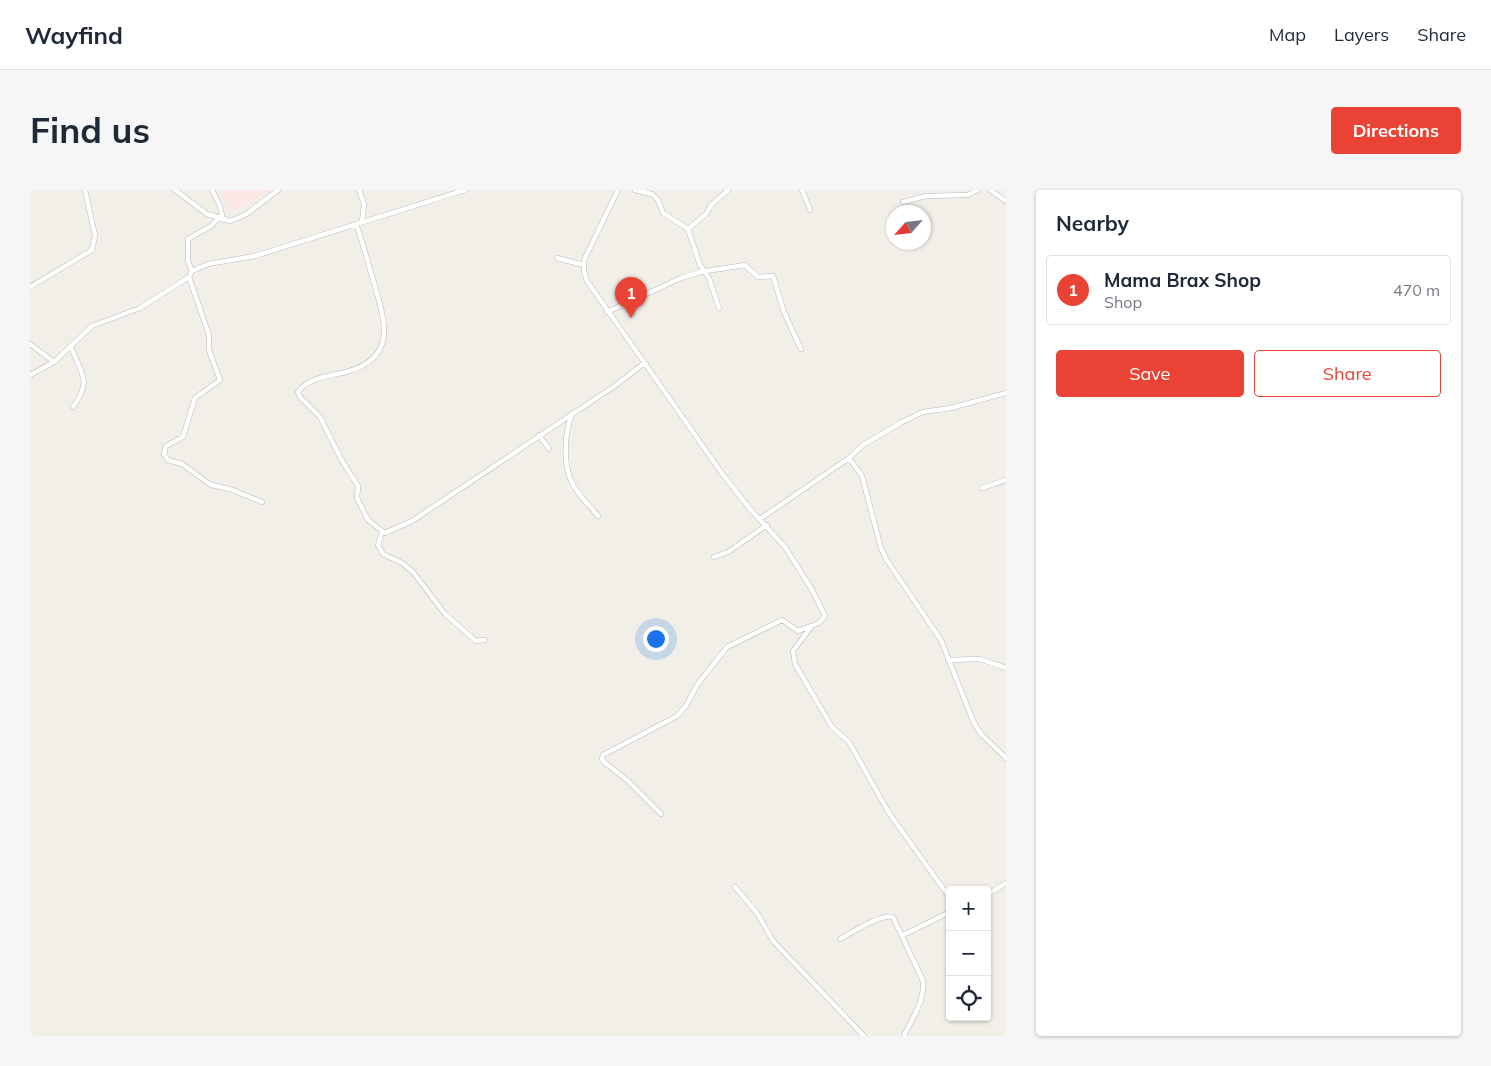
<!DOCTYPE html>
<meta charset="utf-8">
<style>
:root{--surface:#fff;--page:#f6f6f7;--text:#1f2937;--muted:#747a83;--line:#e0e1e3;--accent:#ea4335}
body{margin:0;font-family:Mulish,sans-serif;background:var(--page);color:var(--text)}
.controls{position:absolute;right:15px;bottom:15px;display:grid;overflow:hidden;border-radius:5px;box-shadow:0 1px 4px #0004}
.controls button{width:45px;height:45px;display:grid;place-items:center;padding:0;border:0;border-bottom:1px solid var(--line);background:var(--surface);color:var(--text);font:25px sans-serif}
.compass{position:absolute;left:856px;top:15px;width:45px;height:45px;border-radius:50%;background:var(--surface);box-shadow:0 1px 4px #0004;rotate:243deg}
.you{position:absolute;left:625px;top:448px;width:18px;height:18px;margin:-12px;border:4px solid #fff;border-radius:50%;background:#1a73e8;box-shadow:0 0 0 8px #1a73e833}
.badge{display:grid;place-items:center;width:32px;height:32px;border-radius:50%;background:var(--accent);color:#fff;font-size:16px;font-weight:700}
.pin{position:absolute;translate:-50% -41px;filter:drop-shadow(0 1px 2px #0008)}
.pin::after{content:'';position:absolute;top:26px;width:18px;height:15px;background:inherit;clip-path:polygon(0 0,100% 0,50% 100%)}
.list{margin:0;padding:0;list-style:none}
h2{display:flex;justify-content:space-between;align-items:center;height:65px;margin:0;padding:0 20px;font-size:21px}
h2 small{font-size:16px;font-weight:400;color:var(--muted)}
.list li{display:grid;grid-template-columns:32px 1fr auto;gap:15px;align-items:center;box-sizing:border-box;height:70px;margin:0 10px 10px;padding:0 10px;border:1px solid var(--line);border-radius:5px}
.list b{display:block;font-size:19px;white-space:nowrap}
.list p{margin:0;font-size:16px;white-space:nowrap;color:var(--muted)}
.list em{font-size:16px;font-style:normal;color:var(--muted)}
.actions{display:flex;gap:10px;padding:15px 20px}
.actions a{flex:1;padding:11px 0;border:1px solid var(--accent);border-radius:5px;text-align:center;font-size:18px;color:var(--accent)}
.actions .main{background:var(--accent);color:#fff}
.icon{flex:none;width:28px;height:28px;fill:none;stroke:currentColor;stroke-width:2;stroke-linecap:round;stroke-linejoin:round}
.map{position:relative;flex:none;width:976px;height:846px;overflow:hidden;border-radius:5px}
header{display:flex;align-items:center;gap:30px;box-sizing:border-box;height:70px;padding:0 25px;background:var(--surface);border-bottom:1px solid var(--line)}
header strong{font-size:24px}
nav{display:flex;gap:28px;margin-inline-start:auto;font-size:18px}
.intro{display:flex;align-items:center;justify-content:space-between;box-sizing:border-box;height:120px;padding:0 30px}
h1{margin:0;font-size:35px}
.button{padding:12px 22px;border-radius:5px;background:var(--accent);color:#fff;font-size:18px;font-weight:700}
main{display:flex;gap:30px;padding:0 30px}
aside{flex:1;background:var(--surface);border-radius:5px;box-shadow:0 1px 4px #0004}
.map>svg:first-child{display:block}
.medical{fill:#fce8e6}
.lines{fill:none;stroke-linecap:round;stroke-linejoin:round}
.minor-casing{stroke:#b5b8bc;stroke-width:5.5}
.minor{stroke:#fff;stroke-width:4.5}
</style>
<header>
<strong>Wayfind</strong>
<nav><a>Map</a><a>Layers</a><a>Share</a></nav>
</header>
<div class="intro"><h1>Find us</h1><a class="button">Directions</a></div>
<main>
<div class="map">
<svg width="976" height="846" viewBox="0 0 976 846">
<rect width="100%" height="100%" fill="#f1efe8"/>
<!-- medical -->
<path class="medical" d="M 190,0 L 234,0 L 235,4 L 199,22 Z"/>
<g class="lines">
<!-- minor casing -->
<g class="minor-casing">
<path id="minor" d="M 145,0 L 177,24 L 200,31 L 215,25 L 248,0
M 182,0 L 190,16 L 193,30
M 329,0 L 334,14 L 332,32
M 588,0 L 554,70 L 554,81 L 557,91 L 691,282 L 720,319 L 755,357 L 781,398 L 795,426 L 789,433 L 768,441 L 752,430 L 697,457 L 667,495 L 656,516 L 647,526 L 573,565 L 572,569 L 574,572 L 597,590 L 631,624
M 605,0 L 622,4 L 628,10 L 633,23 L 658,39 L 670,75 L 679,88 L 689,118
M 772,0 L 780,20
M 960,0 L 976,11
M 873,12 L 896,6 L 937,5 L 948,0
M 680,16 L 698,0
M 326,34 C 333,53 338,73 344,93 C 355,131 368,168 316,182 C 300,186 279,187 268,202 L 270,207 L 290,227 L 311,269 L 328,296 L 327,308 L 338,330 L 355,343 L 382,331 L 586,195 L 613,174
M 658,39 L 676,24 L 682,14
M 527,68 L 554,75
M 162,81 L 158,71 L 158,49 L 181,36 L 188,29
M 159,87 L 179,145 L 179,160 L 190,190 L 165,208 L 153,247 L 136,256 L 134,264 L 138,270 L 152,274 L 181,295 L 200,299 L 232,312
M 0,97 L 62,60 L 65,45 L 55,0
M 577,122 L 651,88 L 670,82 L 715,75 L 728,87 L 743,86 L 754,122 L 771,159
M 0,154 L 24,172
M 41,157 C 52,185 62,191 43,217
M 0,185 L 24,172 L 62,136 L 110,118 L 159,87 L 162,81 L 178,74 L 225,66 L 435,0
M 542,224 C 535,242 533,269 540,288 C 544,301 559,315 568,326
M 509,245 L 519,259
M 819,268 L 832,286 L 851,358 L 856,369 L 911,450 L 943,531 L 951,544 L 976,568
M 952,298 L 976,290
M 730,329 L 819,268 L 833,255 L 872,232 L 893,222 L 921,218 L 976,203
M 352,342 L 348,355 L 353,364 L 372,373 L 383,382 L 415,424 L 446,451 L 455,450
M 684,367 L 698,362 L 737,335
M 781,437 L 763,461 L 765,474 L 802,537 L 819,552 L 859,623 L 920,708
M 918,470 L 950,469 L 976,478
M 705,697 L 727,723 L 743,751 L 834,846
M 957,705 L 976,693
M 873,745 L 920,722
M 810,749 C 821,743 852,723 863,727 L 893,791 C 895,811 882,828 874,846"/>
</g>
<!-- minor -->
<use href="#minor" class="minor"/>
</g>
</svg>
<div class="controls">
<button>+</button>
<button>−</button>
<button><svg class="icon" aria-label="locate" viewBox="0 0 24 24"><circle cx="12" cy="12" r="6"/><path d="M12 2v4M12 18v4M2 12h4M18 12h4"/></svg></button>
</div>
<svg class="compass" viewBox="-18 -18 36 36"><path d="M0-13l5 13h-10z" fill="#e53935"/><path d="M0 13l5-13h-10z" fill="#747a83"/></svg>
<div class="you"></div>
<div class="pin badge" style="left:601px;top:128px">1</div>
</div>
<aside>
<h2>Nearby<small></small></h2>
<ul class="list">
<li><span class="badge">1</span><div><b>Mama Brax Shop</b><p>Shop</p></div><em>470 m</em></li>
</ul>
<div class="actions"><a class="main">Save</a><a>Share</a></div>
</aside>
</main>
